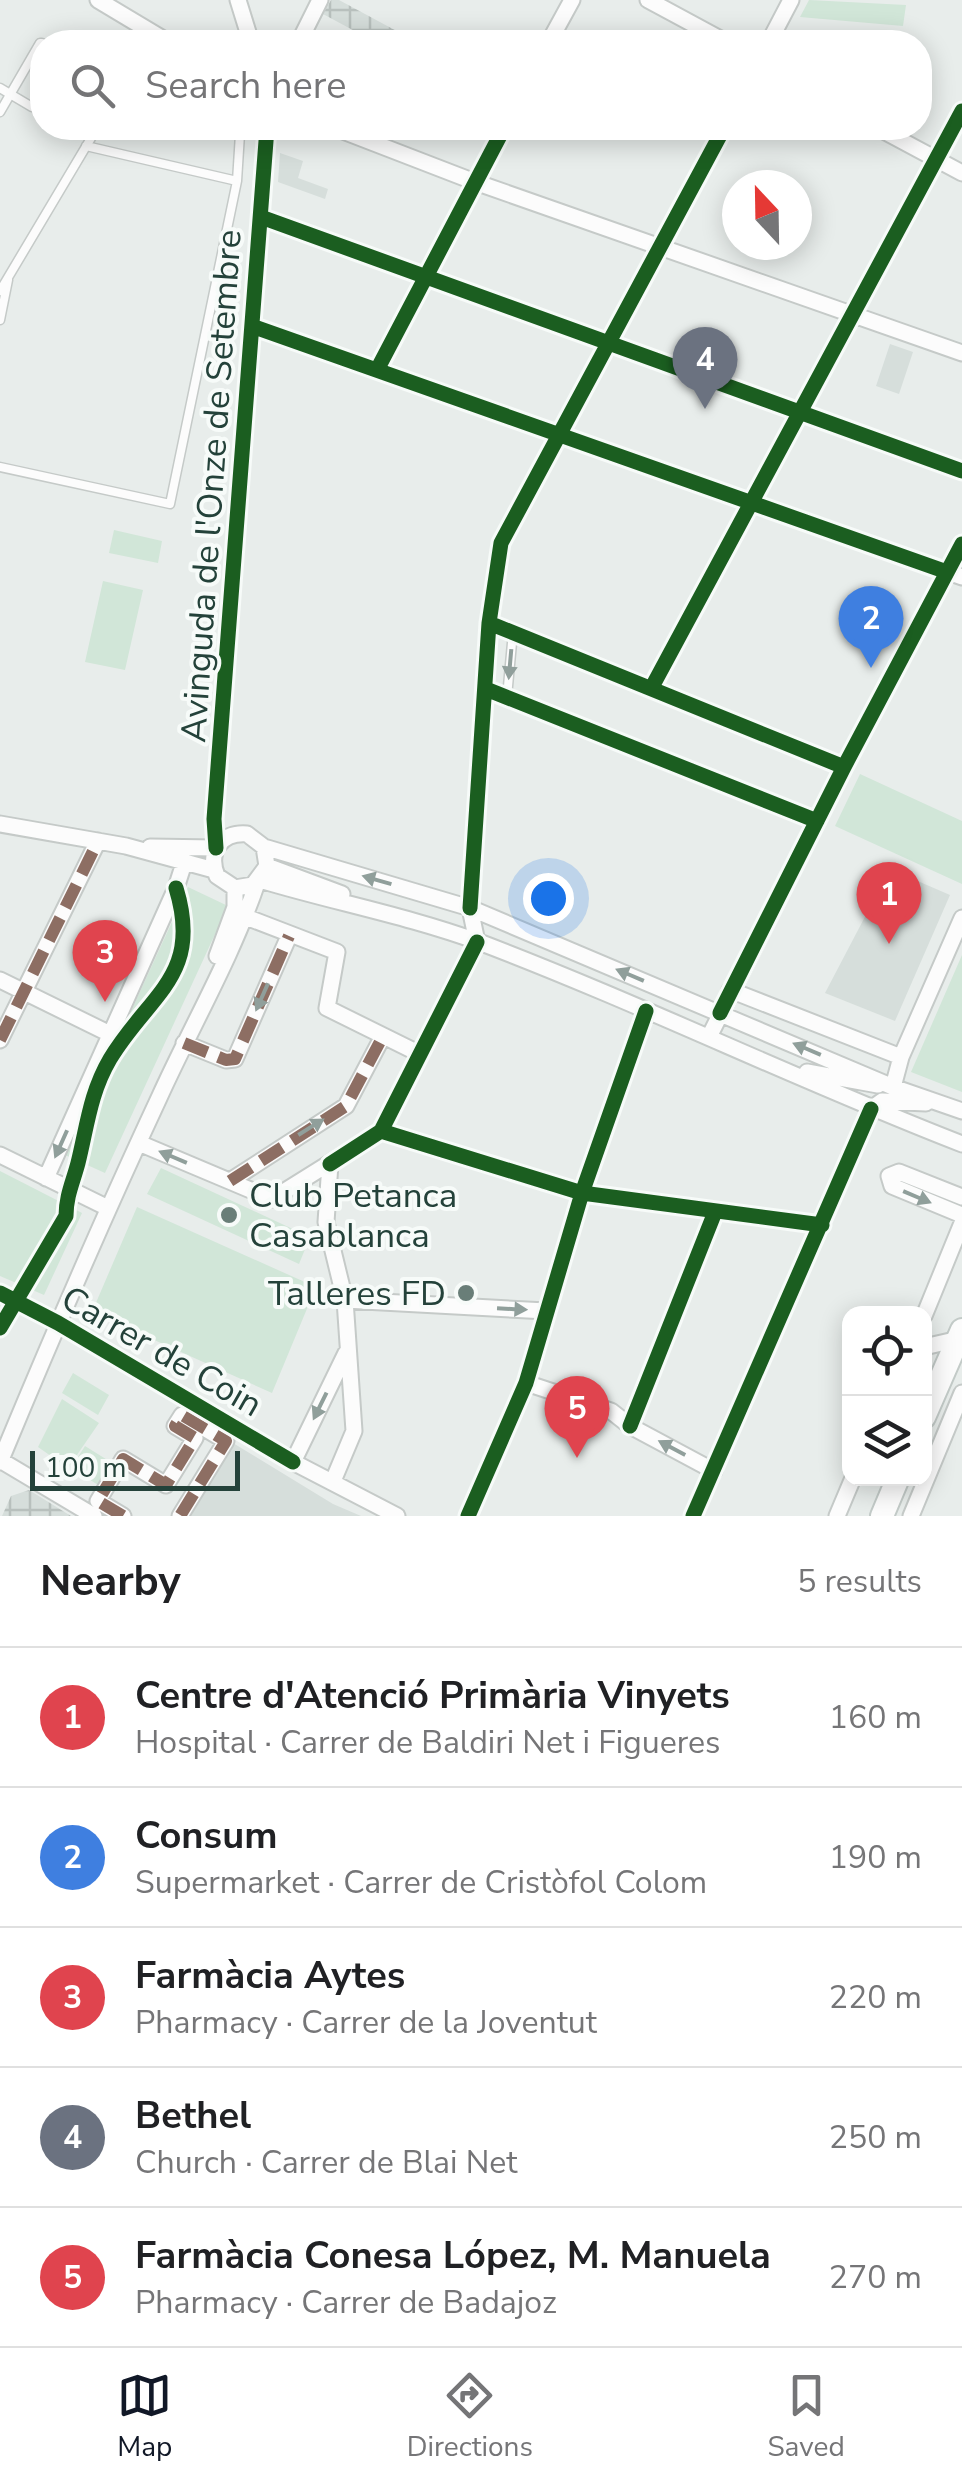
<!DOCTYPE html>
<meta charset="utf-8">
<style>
:root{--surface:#fff;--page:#f6f6f6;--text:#202124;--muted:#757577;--line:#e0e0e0;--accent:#111827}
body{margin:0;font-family:"Nunito Sans",sans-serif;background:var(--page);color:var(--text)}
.controls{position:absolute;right:30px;bottom:30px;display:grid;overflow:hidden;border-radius:20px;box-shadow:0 5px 25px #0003}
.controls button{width:90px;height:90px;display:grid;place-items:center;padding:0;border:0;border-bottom:2px solid var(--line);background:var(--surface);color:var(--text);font:50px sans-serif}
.compass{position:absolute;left:722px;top:170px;width:90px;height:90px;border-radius:50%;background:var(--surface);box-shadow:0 5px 25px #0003;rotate:338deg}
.scale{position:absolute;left:30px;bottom:25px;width:210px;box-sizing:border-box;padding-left:10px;border:5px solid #24423a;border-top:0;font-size:28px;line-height:35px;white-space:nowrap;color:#24423a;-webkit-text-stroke:8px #f7fbf9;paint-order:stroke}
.you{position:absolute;left:548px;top:898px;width:35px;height:35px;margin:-25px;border:8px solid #fff;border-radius:50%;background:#1a73e8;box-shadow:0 0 0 15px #1a73e833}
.badge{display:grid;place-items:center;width:65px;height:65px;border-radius:50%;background:var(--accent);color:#fff;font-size:32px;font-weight:700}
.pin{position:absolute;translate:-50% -82px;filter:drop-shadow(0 2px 5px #0008)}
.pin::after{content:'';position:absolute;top:52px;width:35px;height:30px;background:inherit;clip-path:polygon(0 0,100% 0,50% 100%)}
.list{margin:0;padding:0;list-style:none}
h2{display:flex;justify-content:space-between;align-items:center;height:130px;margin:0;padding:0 40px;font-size:42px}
h2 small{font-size:32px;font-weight:400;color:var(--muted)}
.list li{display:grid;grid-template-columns:65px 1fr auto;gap:30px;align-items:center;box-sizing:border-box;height:140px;padding:0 40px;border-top:2px solid var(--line)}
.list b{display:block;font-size:38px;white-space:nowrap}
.list p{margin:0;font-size:32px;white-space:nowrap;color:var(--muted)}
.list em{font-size:32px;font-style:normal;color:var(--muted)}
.icon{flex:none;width:55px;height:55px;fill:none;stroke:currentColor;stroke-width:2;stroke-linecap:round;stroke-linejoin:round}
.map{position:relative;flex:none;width:962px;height:1516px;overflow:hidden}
.search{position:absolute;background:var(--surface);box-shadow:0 5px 25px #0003;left:30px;right:30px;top:30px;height:110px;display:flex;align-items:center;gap:25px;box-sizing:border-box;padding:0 35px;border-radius:40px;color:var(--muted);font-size:38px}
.sheet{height:830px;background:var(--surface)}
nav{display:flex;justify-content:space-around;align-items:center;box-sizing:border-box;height:140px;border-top:2px solid var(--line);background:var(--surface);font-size:28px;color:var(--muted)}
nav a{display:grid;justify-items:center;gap:5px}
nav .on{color:var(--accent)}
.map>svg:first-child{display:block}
.built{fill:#d6dedb}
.industrial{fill:url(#industrial-grid)}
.park{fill:#d1e6d8}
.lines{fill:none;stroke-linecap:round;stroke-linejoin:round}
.lane-casing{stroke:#c5cac8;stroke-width:11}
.street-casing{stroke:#c5cac8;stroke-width:19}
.secondary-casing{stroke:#c3cbc8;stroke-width:26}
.lane{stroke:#fcfcfc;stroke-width:8}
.street{stroke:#fcfcfc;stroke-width:15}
.secondary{stroke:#fcfcfc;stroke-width:22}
.quiet{stroke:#8d6e63;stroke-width:12;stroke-dasharray:25 12;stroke-linecap:butt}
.cycleway-casing{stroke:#f7fbf9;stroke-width:21}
.cycleway{stroke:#1b5e20;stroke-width:15}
.oneway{fill:#909f9b}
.poi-dot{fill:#697e78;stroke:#f7fbf9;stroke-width:4}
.labels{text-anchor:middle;stroke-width:8;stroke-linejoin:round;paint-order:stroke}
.street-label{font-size:35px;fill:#24423a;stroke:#f7fbf9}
.poi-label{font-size:35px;fill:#24423a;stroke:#f7fbf9;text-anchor:start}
</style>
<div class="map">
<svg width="962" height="1516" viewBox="0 0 962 1516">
<defs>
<pattern id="industrial-grid" width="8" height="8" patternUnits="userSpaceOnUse" patternTransform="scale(2.5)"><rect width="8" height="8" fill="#d6dedb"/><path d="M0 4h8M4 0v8" fill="none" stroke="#b8c0bd"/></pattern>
</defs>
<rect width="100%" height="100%" fill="#e8edeb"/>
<!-- built -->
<path class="built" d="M 280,153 L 303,161 L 298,178 L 328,189 L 325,199 L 278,182 Z
M 890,344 L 913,352 L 899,394 L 876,386 Z
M 890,869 L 950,895 L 895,1021 L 825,993 Z
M 228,1440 L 333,1504 L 361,1516 L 181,1516 Z"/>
<!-- industrial -->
<path class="industrial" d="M 331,0 L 339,0 L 417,42 L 375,42 L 323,14 Z
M 29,1490 L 71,1516 L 2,1516 L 11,1496 Z"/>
<!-- park -->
<path class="park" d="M 809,0 L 906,5 L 903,26 L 800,17 Z
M 114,530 L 162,541 L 158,563 L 109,553 Z
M 103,581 L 143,590 L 125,670 L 85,662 Z
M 860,774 L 962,821 L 962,884 L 835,826 Z
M 188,887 L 228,906 L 105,1173 L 65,1155 Z
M 962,955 L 962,1092 L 911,1072 Z
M 161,1168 L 310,1237 L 299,1264 L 147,1194 Z
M 0,1171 L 82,1213 L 44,1295 L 0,1276 Z
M 137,1207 L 316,1287 L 272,1393 L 92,1312 Z
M 73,1373 L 109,1395 L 98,1415 L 62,1393 Z
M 62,1399 L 99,1423 L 68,1468 L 38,1447 Z
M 85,1446 L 117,1466 L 103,1488 L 71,1468 Z"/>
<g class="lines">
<!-- lane casing -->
<g class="lane-casing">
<path id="lane" d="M 0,88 L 32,107
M 0,112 L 40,43 L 42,43
M 86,146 L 237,181 L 240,134 L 227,128
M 0,291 L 97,128
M 0,320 L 8,280
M 0,467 L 170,504 L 237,181
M 507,697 L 513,632"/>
</g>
<!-- street casing -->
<g class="street-casing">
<path id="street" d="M 98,0 L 168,42
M 238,0 L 251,42
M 648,0 L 726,42
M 299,42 L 320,0
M 549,42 L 572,0
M 769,42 L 791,0
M 335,128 L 475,182 L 962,353
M 878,128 L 962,173
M 261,217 L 962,471
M 252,326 L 962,577
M 378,368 L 504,128
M 489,623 L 844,767
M 652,687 L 962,111
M 486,689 L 817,821
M 0,824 L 126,846 L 214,870
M 150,847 L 216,848
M 264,847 L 267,866 L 253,885 L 235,888 L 217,876 C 207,852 221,832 247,834 L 264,847 L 470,908 L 893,1087 L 962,1111
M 216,848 L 214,819 L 267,128
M 267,866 L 342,894
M 260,880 C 333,902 408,916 479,942 C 642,1004 799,1081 962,1144
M 246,917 L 337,952 L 327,1008 L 420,1054
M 477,942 L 470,908 L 489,623 L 501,543 L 724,128
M 217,956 L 235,907 L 235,888
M 0,980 L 110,1034
M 730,990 L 901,1057
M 709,1037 L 844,767 L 962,544
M 0,1040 L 98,841
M 184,1043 L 226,1060 L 235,1059 L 289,936
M 807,1072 L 878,1085
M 893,1087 L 901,1057 L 962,918
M 381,1131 L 582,1193 L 822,1225
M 139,1143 L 272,1199 L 381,1131 L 477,942
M 0,1155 L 108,1208
M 330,1164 L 326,1222 L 345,1300 L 354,1431 L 333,1481
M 46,1178 L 176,888 L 184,863
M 230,1181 L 346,1106 L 383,1036
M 962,1197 L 899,1172 L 889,1176 L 892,1186 L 962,1215
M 0,1293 L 58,1323 L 293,1462 L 397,1516
M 345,1300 L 546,1311
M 924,1316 L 962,1223
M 924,1347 L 959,1339
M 526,1383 L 611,1411 L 630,1426 L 714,1471
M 630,1426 L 715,1212
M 0,1460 L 94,1516
M 0,1462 C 51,1339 103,1218 159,1098 C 191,1027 232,957 257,883
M 293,1462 L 346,1353
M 123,1516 L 98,1501 L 123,1459 L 166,1485 L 195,1438 L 175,1426 L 182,1415 L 226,1441 L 180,1516
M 468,1516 L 526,1383 L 582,1193 L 646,1011
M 693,1516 L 871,1109 L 882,1101 L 926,1103
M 837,1516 L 853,1478
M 911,1516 L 962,1393"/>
</g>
<!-- secondary casing -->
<g class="secondary-casing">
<path id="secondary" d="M 924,1417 L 962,1330
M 882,1516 L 898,1478"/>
</g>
<!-- lane -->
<use href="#lane" class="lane"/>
<!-- street -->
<use href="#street" class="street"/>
<!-- secondary -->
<use href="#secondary" class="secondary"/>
<!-- quiet -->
<path class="quiet" d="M 0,1040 L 98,841
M 184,1043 L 226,1060 L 235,1059 L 289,936
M 230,1181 L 346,1106 L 383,1036
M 123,1516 L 98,1501 L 123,1459 L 166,1485 L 195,1438 L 175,1426 L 182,1415 L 226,1441 L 180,1516"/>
<!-- cycleway casing -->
<g class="cycleway-casing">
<path id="cycleway" d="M 261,217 L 962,471
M 252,326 L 947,572
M 378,368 L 504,128
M 489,623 L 844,767
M 652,687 L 962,111
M 486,689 L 817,821
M 216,848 L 214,819 L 267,128
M 470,908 L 489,623 L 501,543 L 724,128
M 720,1013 L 844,767 L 962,544
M 381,1131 L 582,1193 L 822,1225
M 330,1164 L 381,1131 L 477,942
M 0,1293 L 58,1323 L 293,1462
M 0,1328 L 66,1216 C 66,1196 73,1182 78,1163 C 87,1127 90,1093 110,1059 C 149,994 203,976 176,888
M 630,1426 L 715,1212
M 468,1516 L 526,1383 L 582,1193 L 646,1011
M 693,1516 L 871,1109"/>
</g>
<!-- cycleway -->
<use href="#cycleway" class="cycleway"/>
</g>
<!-- one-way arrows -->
<defs><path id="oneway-solid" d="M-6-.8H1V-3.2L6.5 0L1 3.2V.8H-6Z" transform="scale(2.5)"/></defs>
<g class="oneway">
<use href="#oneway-solid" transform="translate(510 664) rotate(95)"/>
<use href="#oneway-solid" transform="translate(377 880) rotate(-164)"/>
<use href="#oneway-solid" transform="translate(630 975) rotate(-157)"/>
<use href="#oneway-solid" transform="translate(262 997) rotate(114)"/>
<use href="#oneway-solid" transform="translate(807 1049) rotate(-157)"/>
<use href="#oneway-solid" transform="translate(311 1127) rotate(-32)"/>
<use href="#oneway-solid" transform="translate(61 1144) rotate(114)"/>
<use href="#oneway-solid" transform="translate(173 1157) rotate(-157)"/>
<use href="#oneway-solid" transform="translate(917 1197) rotate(23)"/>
<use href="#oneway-solid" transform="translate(512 1309) rotate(3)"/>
<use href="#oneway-solid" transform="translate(320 1406) rotate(116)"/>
<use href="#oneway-solid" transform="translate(672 1448) rotate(-152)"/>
</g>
<!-- markers -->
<g class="poi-dot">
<circle cx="229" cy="1215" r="10"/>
<circle cx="466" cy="1293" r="10"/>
</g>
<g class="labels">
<!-- street labels -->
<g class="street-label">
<text transform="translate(211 486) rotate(-86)" y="12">Avinguda de l'Onze de Setembre</text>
<text transform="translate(162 1351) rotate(30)" y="12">Carrer de Coin</text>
</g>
<!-- poi labels -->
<g class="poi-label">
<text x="249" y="1207">Club Petanca<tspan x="249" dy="40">Casablanca</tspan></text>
<text x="446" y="1305" text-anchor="end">Talleres FD</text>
</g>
</g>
</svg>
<div class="controls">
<button><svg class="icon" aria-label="locate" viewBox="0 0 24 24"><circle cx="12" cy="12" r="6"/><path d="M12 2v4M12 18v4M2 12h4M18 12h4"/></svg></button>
<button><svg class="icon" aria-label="layers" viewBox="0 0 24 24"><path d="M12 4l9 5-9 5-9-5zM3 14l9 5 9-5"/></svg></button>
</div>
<svg class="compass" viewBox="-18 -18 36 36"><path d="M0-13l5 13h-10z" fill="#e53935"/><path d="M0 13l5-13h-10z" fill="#757577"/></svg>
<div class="scale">100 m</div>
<div class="you"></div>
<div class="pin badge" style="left:889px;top:944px;background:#e0444e">1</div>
<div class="pin badge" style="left:871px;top:668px;background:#3f7fe0">2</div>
<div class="pin badge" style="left:105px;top:1002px;background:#e0444e">3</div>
<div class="pin badge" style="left:705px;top:409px;background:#6b7280">4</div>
<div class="pin badge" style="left:577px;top:1458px;background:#e0444e">5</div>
<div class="search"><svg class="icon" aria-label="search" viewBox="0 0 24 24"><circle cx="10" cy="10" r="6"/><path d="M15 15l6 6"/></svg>Search here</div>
</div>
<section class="sheet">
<h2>Nearby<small>5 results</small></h2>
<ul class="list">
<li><span class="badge" style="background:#e0444e">1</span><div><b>Centre d'Atenció Primària Vinyets</b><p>Hospital · Carrer de Baldiri Net i Figueres</p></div><em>160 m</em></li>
<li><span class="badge" style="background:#3f7fe0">2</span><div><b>Consum</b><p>Supermarket · Carrer de Cristòfol Colom</p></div><em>190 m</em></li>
<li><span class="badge" style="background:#e0444e">3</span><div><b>Farmàcia Aytes</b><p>Pharmacy · Carrer de la Joventut</p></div><em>220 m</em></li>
<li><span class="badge" style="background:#6b7280">4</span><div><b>Bethel</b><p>Church · Carrer de Blai Net</p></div><em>250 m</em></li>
<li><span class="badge" style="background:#e0444e">5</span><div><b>Farmàcia Conesa López, M. Manuela</b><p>Pharmacy · Carrer de Badajoz</p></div><em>270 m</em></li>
</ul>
</section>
<nav>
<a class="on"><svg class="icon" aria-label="map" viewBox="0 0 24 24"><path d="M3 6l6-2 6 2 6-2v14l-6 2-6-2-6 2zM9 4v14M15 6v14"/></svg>Map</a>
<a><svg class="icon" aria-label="directions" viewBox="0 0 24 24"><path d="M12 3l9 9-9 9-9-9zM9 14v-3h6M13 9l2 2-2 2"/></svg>Directions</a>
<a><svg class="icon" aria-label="saved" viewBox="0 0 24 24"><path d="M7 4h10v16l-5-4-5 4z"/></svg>Saved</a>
</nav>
